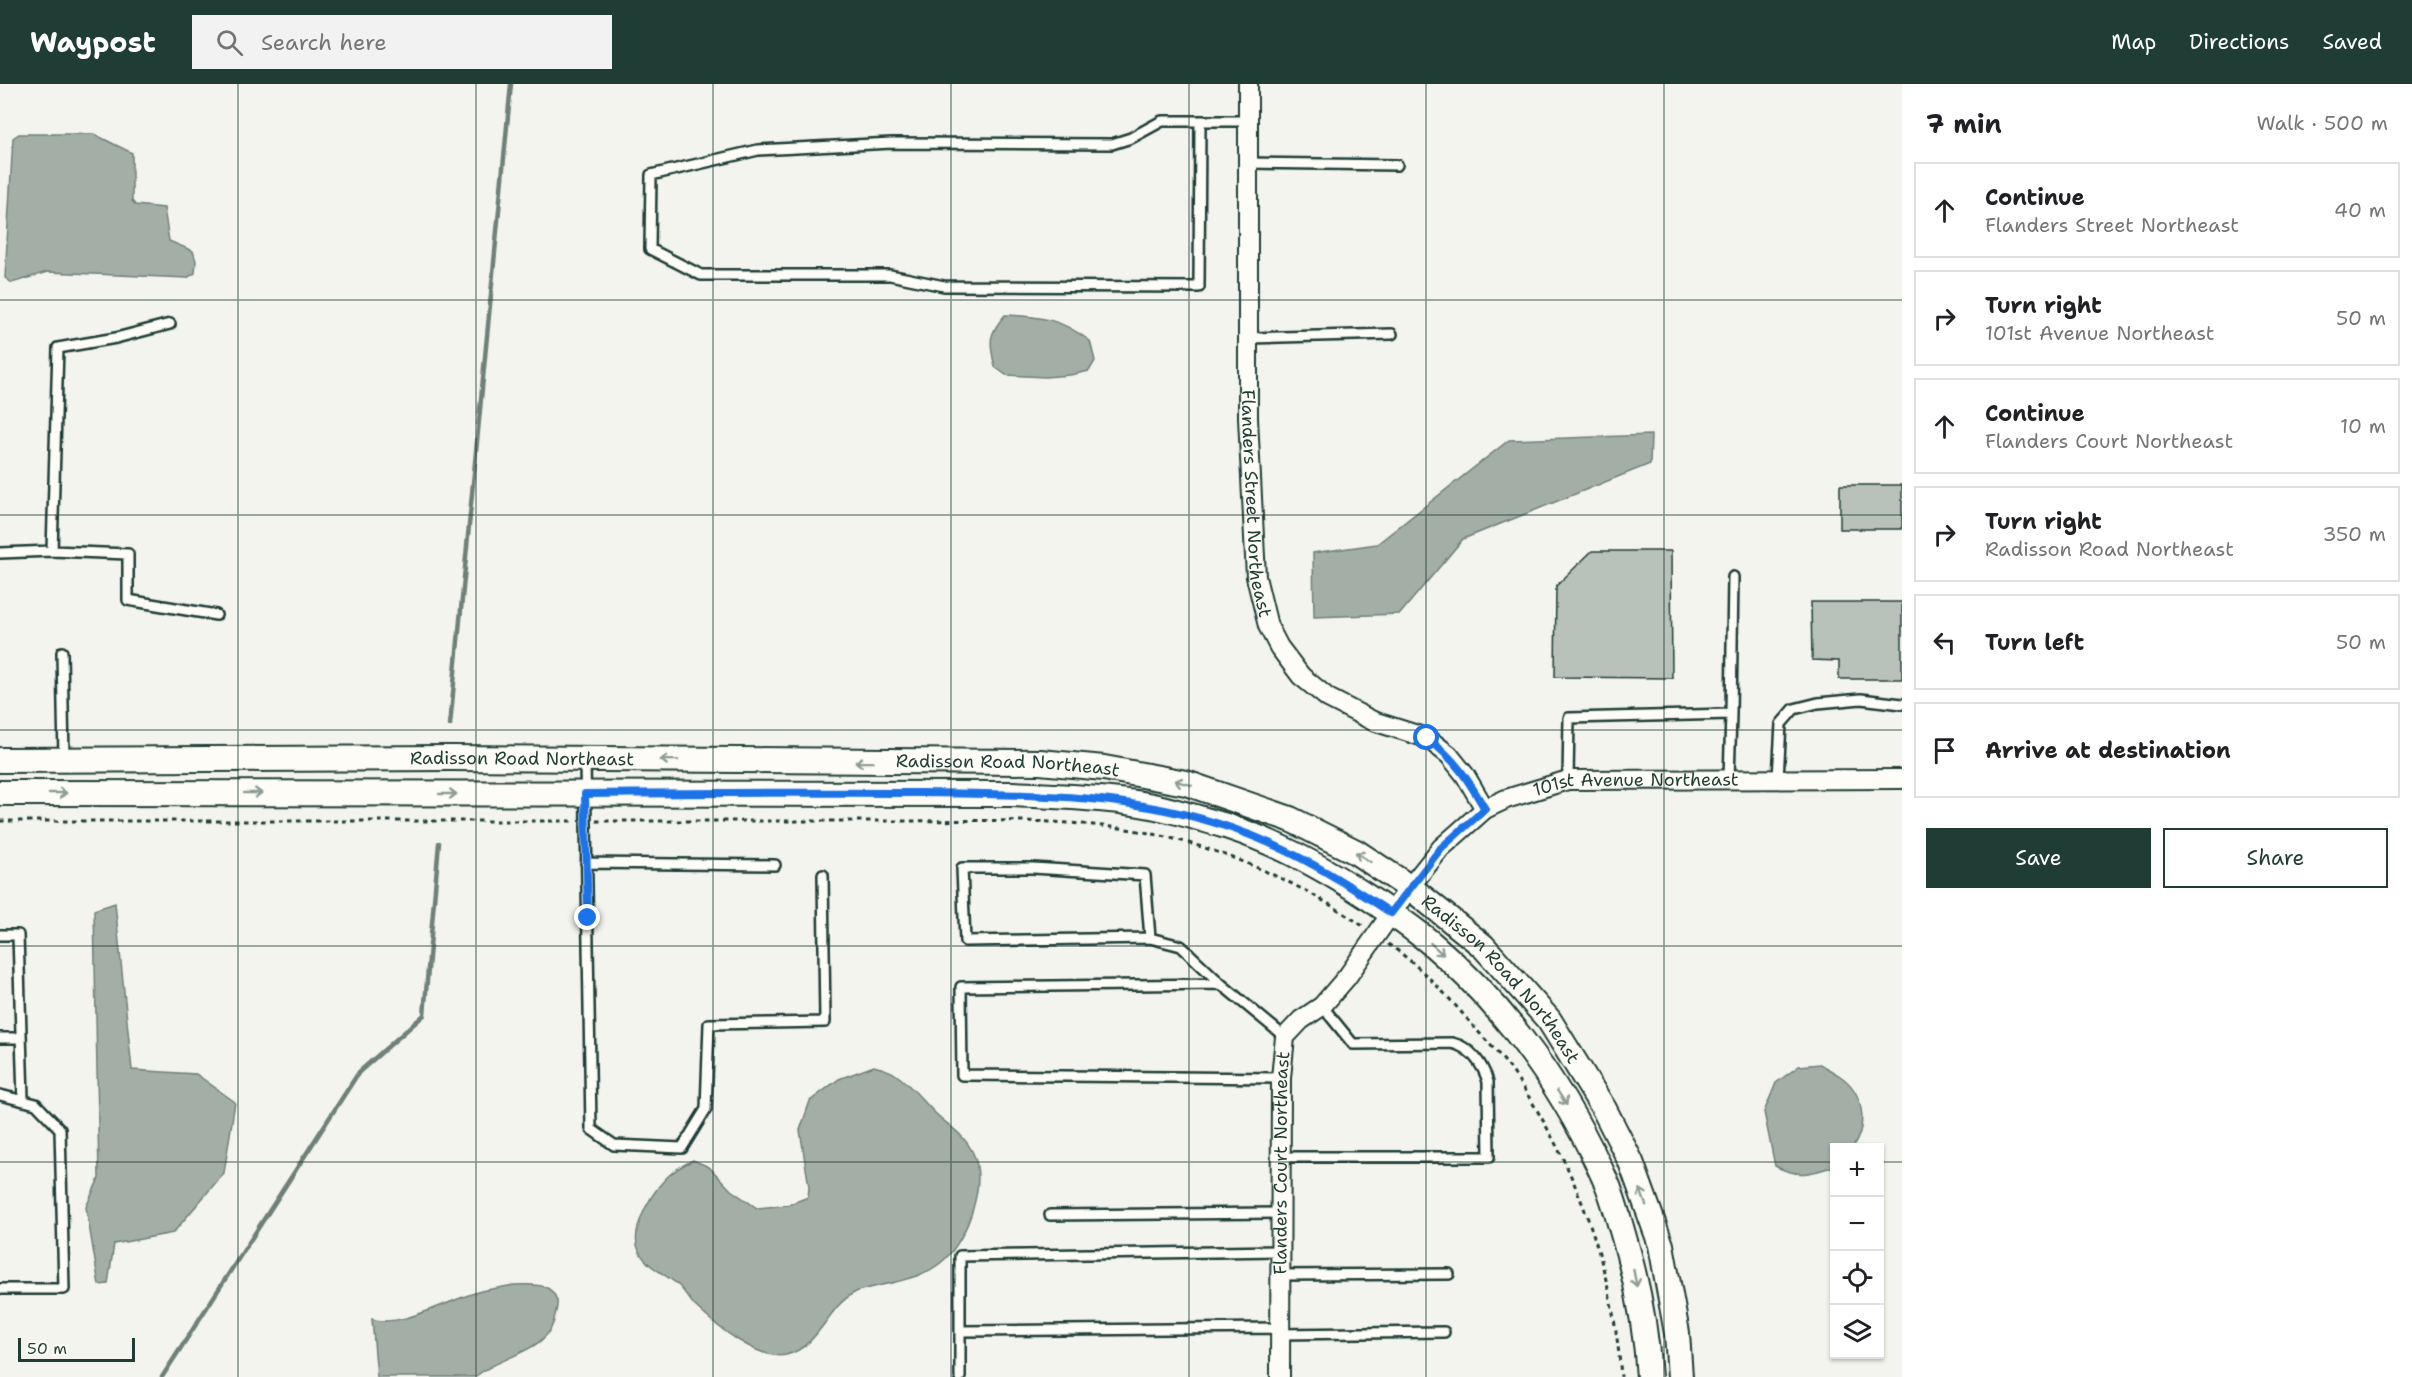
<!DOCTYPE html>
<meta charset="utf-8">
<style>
:root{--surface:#fff;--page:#f2f2f2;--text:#202124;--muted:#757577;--line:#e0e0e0;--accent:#1f3d34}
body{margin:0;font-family:"Shantell Sans",sans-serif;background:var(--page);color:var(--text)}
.controls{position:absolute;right:18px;bottom:18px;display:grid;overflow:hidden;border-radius:0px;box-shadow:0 2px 4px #0004}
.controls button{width:54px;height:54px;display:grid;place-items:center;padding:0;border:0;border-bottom:2px solid var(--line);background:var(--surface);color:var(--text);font:30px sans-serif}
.scale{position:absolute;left:18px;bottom:15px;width:117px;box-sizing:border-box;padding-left:6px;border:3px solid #1f3d34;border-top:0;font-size:16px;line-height:21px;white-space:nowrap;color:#1f3d34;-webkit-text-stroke:4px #fdfcf7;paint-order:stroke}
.stop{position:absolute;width:18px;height:18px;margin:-14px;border:4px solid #1a73e8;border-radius:50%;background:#fff}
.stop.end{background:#1a73e8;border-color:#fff;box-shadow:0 2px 6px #0008}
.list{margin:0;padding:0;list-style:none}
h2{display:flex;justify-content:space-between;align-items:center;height:78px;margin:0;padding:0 24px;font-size:26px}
h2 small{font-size:20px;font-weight:400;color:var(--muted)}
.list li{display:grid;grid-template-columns:39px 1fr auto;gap:18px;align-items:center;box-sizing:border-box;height:96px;margin:0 12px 12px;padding:0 12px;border:2px solid var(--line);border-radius:0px}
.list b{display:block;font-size:22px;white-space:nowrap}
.list p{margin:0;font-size:20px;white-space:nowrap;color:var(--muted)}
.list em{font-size:20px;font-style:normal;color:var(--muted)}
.actions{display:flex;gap:12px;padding:18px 24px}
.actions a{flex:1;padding:14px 0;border:2px solid var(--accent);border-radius:0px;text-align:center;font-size:21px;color:var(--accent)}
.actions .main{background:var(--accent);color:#fff}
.icon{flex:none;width:33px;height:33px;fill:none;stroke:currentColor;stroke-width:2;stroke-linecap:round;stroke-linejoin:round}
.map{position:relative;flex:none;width:1902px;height:1293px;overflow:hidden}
header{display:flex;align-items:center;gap:36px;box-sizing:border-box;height:84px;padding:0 30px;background:var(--accent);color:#fff}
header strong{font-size:28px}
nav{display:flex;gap:33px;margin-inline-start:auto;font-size:21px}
.search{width:420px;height:54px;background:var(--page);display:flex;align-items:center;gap:15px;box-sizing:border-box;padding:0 21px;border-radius:0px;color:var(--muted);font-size:22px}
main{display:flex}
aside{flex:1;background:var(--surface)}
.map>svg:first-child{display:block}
.water{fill:#a3aea7;stroke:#6e8179;stroke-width:1.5}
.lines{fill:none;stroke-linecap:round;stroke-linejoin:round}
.stream{stroke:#6e8179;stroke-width:4.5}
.building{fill:#b9c1bb;stroke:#1f3d34;stroke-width:1.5}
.lane-casing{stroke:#1f3d34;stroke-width:14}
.street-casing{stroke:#1f3d34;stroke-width:22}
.secondary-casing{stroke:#1f3d34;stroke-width:28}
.path{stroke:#1f3d34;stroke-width:3;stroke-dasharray:4.5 4.5;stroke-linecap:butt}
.lane{stroke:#fdfcf7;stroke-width:9}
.street{stroke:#fdfcf7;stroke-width:18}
.secondary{stroke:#fdfcf7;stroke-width:24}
.oneway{stroke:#8e9c96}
.route{stroke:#1a73e8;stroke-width:8}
.grid{fill:none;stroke:#1f3d34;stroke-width:1.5;stroke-opacity:0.55}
.labels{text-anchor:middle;stroke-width:6;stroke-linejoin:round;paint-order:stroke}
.street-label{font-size:18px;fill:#1f3d34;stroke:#fdfcf7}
</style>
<header>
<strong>Waypost</strong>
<div class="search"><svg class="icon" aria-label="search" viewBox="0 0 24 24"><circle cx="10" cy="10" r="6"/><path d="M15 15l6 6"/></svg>Search here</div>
<nav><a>Map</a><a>Directions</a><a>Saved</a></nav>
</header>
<main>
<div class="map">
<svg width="1902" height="1293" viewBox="0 0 1902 1293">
<rect width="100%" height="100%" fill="#f4f4ef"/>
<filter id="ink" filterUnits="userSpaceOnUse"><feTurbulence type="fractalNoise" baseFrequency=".0167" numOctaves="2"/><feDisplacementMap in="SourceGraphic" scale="12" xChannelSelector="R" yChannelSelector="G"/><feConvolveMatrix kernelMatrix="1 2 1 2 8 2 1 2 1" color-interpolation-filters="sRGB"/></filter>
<g filter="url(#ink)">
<!-- water -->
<path class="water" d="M 19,50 L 94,50 L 132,69 L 132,117 L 135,121 L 164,124 L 169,157 L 193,167 L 196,177 L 195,189 L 187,194 L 47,188 L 12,199 L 5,194 L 13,54 Z
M 1005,231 C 1041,232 1061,235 1090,257 L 1095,277 L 1089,287 L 1070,291 L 1045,293 L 1006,291 L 995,283 C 989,258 988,250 1005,231 Z
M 1651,351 L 1650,380 L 1463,455 L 1400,530 L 1314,533 L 1313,469 L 1377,460 L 1509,356 Z
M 115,819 L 132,986 L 196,990 L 235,1018 L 224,1089 L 173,1149 L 114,1160 L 108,1200 L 99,1201 L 86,1123 L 99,1094 L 94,826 Z
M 1820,980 C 1826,984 1834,988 1840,992 C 1864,1008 1868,1041 1853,1063 L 1834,1064 L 1834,1082 C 1811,1090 1798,1094 1775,1082 L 1764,1028 L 1776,999 L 1799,982 Z
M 874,982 C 881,984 890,986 895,990 C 910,1000 922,1016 934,1028 C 947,1041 964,1050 972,1067 C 988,1097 968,1154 944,1176 C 924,1194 899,1197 874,1203 C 868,1205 861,1205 856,1208 C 827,1222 820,1263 786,1271 C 759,1277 715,1241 696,1223 C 689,1216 684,1206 676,1199 C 662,1188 647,1183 639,1167 C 628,1145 656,1100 673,1088 C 679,1083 686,1080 693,1076 L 709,1083 L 731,1106 L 757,1124 L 788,1121 L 808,1113 L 809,1103 L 800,1046 L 810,1017 L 839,995 Z
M 514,1201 C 529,1201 552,1197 557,1217 C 558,1221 556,1227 555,1231 C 551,1269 499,1271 475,1293 L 377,1293 L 372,1235 C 400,1245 453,1214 481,1207 C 492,1205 503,1203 514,1201 Z"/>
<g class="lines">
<!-- stream -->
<path class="stream" d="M 450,641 L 511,0
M 162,1293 L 359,988 L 424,931 L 439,759"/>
</g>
<!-- building -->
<path class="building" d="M 1840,401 L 1902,401 L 1902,445 L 1840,445 Z
M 1592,467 L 1671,467 L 1672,594 L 1555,593 L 1556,502 Z
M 1811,518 L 1902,518 L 1902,595 L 1839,595 L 1839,577 L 1812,576 Z"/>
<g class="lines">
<!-- lane casing -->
<g class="lane-casing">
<path id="lane" d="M 1200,37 L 1199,203 L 944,202 L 890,191 L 701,191 L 650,165 L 651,91 L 758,66 L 892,59 L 1112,60 L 1131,54 L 1162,37 L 1249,37
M 1249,79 L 1397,81
M 1248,254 L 1392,250
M 52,467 L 128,470 L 128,516 L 216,531
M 0,469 L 52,467 L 58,264 L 116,254 L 170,240
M 62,568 L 64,675
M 1731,630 L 1733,493
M 585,677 L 591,1045 L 614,1061 L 682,1064 L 706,1025 L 709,940 L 825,938 L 823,791
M 1778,694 L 1781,640 L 1794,625 L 1818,619 L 1861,615 L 1902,620
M 1568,696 L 1569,634 L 1731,630 L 1729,695
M 586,779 L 775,781
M 0,851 L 18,851 L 23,1015
M 1150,854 L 965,857 L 962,784 L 1033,784 L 1145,791 L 1150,854 L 1181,862 L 1221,900 L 1285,953
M 1221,900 L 961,903 L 962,991 L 1281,994
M 0,954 L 21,954
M 0,1011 L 36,1020 L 60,1045 L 64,1205 L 0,1205
M 1280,1073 L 1489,1073 L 1488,998 C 1483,980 1470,963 1452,959 L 1353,960 L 1322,922
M 1050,1131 L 1280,1129
M 1280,1191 L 1449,1190
M 961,1247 L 1279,1244
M 1279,1250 L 1444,1248
M 960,1293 L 960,1172 L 1280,1167"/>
</g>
<!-- street casing -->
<g class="street-casing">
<g id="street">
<path id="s1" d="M 1248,0 L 1248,334 L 1256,493 L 1268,542 L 1279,563 L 1301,592 L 1328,614 L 1373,637 L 1427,654 L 1449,671 L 1465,691 L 1485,725"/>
<path id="s2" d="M 1280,1293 L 1281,994 L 1285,953 L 1301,936 L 1322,922 L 1347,893 L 1409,804 L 1441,764 L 1485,725 L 1506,715 L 1568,696 L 1902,695"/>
</g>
</g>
<!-- secondary casing -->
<g class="secondary-casing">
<g id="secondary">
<path id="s3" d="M 0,676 L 451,674 L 1040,678 L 1104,684 L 1186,699 L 1290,735 L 1356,768 L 1412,805 L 1483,862 L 1549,936 L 1604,1025 L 1631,1078 L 1661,1161 L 1677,1249 L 1680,1293"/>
<path d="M 0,709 L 1012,710 C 1051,712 1089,713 1127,718 C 1161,722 1196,733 1229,743 C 1278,759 1323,784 1366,812 C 1388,827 1411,842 1432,860 C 1508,925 1568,1010 1608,1102 C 1613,1115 1617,1129 1621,1143 C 1636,1192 1646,1242 1649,1293"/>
</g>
</g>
<!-- path -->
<path class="path" d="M 0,737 L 574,737
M 596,737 C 692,737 789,737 886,737 C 961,737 1037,734 1112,743 C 1197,753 1293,793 1363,842
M 1388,860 C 1417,879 1451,915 1473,942 C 1485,955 1498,969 1509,983 C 1574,1075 1613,1181 1621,1293"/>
<!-- lane -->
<use href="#lane" class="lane"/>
<!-- street -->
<use href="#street" class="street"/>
<!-- secondary -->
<use href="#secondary" class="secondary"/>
</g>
<!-- one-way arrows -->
<defs><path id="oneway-shaft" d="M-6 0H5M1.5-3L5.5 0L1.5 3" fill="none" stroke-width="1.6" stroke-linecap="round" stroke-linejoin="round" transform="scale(1.5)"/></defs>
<g class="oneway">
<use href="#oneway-shaft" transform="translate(669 676) rotate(-179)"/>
<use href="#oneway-shaft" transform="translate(864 678) rotate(-179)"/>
<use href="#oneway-shaft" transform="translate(1183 699) rotate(-166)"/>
<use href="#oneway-shaft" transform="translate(58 709)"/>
<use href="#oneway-shaft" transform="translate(253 709)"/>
<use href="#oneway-shaft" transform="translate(448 710)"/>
<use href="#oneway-shaft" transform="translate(1363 773) rotate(-147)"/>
<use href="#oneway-shaft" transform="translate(1437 865) rotate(42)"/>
<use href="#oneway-shaft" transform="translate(1562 1014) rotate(57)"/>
<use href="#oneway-shaft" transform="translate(1643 1113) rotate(-110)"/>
<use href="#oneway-shaft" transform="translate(1635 1194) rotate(79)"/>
</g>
</g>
<g class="lines" filter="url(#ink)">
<!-- route -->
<path class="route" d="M 588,834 L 585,710 C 697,709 809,708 921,709 C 1026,710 1131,709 1231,744 C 1290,764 1340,795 1391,829 L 1441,764 L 1485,725 C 1467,694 1456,676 1427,654"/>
</g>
<!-- grid -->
<path class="grid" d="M 238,0 L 238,1293M 476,0 L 476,1293M 713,0 L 713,1293M 951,0 L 951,1293M 1189,0 L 1189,1293M 1426,0 L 1426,1293M 1664,0 L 1664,1293M 0,216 L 1902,216M 0,431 L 1902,431M 0,646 L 1902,646M 0,862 L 1902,862M 0,1078 L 1834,1078M 1880,1078 L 1902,1078"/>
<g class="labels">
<!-- street labels -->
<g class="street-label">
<text dy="6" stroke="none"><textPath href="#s1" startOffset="420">Flanders Street Northeast</textPath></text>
<text dy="6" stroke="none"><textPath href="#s3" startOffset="522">Radisson Road Northeast</textPath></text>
<text dy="6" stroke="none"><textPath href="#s3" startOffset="1008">Radisson Road Northeast</textPath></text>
<text dy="6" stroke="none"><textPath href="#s2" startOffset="801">101st Avenue Northeast</textPath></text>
<text dy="6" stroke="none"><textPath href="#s3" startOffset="1566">Radisson Road Northeast</textPath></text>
<text dy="6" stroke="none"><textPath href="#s2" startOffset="214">Flanders Court Northeast</textPath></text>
</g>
</g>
</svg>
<div class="controls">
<button>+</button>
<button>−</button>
<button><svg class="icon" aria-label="locate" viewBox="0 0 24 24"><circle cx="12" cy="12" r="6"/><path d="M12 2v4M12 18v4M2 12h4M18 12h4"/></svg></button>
<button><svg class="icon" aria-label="layers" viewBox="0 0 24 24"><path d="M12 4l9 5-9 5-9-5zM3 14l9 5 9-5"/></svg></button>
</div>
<div class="scale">50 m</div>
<div class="stop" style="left:1427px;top:654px"></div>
<div class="stop end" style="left:588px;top:834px"></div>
</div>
<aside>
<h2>7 min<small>Walk · 500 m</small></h2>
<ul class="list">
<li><svg class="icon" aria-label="ahead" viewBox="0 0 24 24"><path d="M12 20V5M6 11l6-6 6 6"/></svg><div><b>Continue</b><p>Flanders Street Northeast</p></div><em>40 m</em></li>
<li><svg class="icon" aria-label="right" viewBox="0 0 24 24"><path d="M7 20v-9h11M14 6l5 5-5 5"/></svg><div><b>Turn right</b><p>101st Avenue Northeast</p></div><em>50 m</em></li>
<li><svg class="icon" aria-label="ahead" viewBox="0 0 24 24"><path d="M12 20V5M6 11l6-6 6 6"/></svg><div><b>Continue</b><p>Flanders Court Northeast</p></div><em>10 m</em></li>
<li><svg class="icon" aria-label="right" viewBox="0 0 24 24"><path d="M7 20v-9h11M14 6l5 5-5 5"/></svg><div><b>Turn right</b><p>Radisson Road Northeast</p></div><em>350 m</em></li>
<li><svg class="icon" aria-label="left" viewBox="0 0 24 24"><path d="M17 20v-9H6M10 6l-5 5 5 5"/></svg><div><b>Turn left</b></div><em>50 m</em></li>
<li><svg class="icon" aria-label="arrive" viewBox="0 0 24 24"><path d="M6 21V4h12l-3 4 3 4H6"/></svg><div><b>Arrive at destination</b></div></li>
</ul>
<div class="actions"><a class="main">Save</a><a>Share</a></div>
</aside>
</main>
